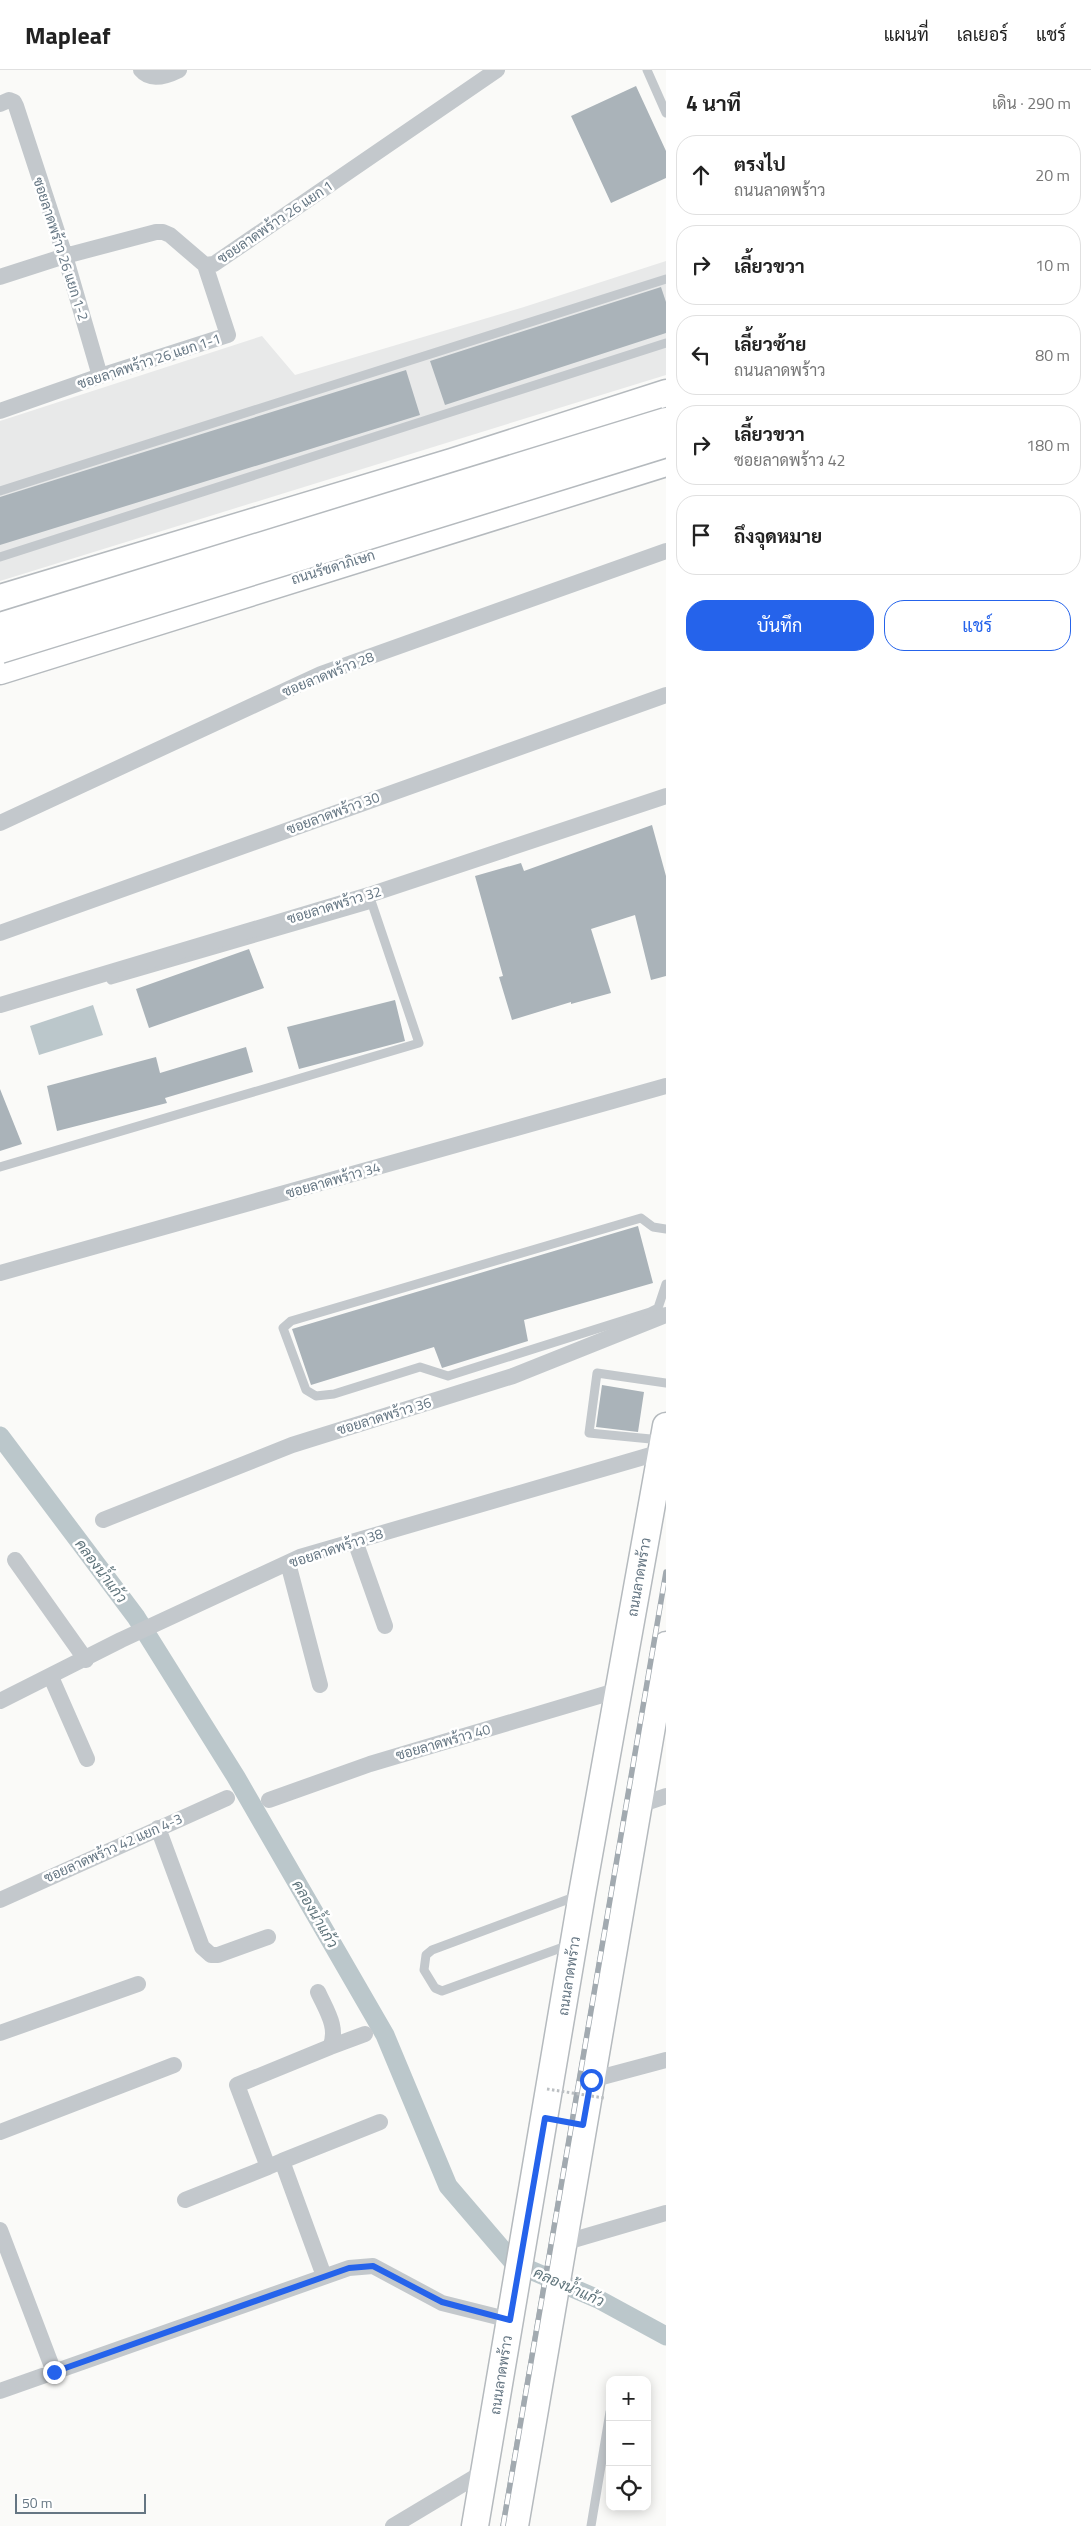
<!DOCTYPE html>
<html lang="th">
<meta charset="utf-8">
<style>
:root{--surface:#fff;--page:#f6f6f6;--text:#222;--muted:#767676;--line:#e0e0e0;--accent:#2563eb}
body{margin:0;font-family:"Titillium Web",Sarabun,sans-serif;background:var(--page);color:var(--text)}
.controls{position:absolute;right:15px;bottom:15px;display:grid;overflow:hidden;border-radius:10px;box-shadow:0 2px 12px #0003}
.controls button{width:45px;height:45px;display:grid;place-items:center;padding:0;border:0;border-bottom:1px solid var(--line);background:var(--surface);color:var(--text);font:25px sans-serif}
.scale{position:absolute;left:15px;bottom:12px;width:131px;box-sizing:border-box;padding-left:5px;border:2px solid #657683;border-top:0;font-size:14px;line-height:18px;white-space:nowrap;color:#657683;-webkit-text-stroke:4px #fff;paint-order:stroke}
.stop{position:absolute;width:15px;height:15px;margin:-11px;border:4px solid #2563eb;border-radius:50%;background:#fff}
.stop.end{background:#2563eb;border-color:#fff;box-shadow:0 1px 5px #0008}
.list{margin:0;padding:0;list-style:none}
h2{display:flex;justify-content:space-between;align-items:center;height:65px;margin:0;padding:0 20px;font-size:21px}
h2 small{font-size:16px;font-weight:400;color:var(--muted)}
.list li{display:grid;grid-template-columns:32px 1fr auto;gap:15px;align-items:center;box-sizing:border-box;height:80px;margin:0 10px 10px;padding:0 10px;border:1px solid var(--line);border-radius:20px}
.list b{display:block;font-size:19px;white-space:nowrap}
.list p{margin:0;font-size:16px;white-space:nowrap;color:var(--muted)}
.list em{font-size:16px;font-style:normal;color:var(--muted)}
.actions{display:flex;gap:10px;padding:15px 20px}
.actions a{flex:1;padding:11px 0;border:1px solid var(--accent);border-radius:20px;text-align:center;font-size:18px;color:var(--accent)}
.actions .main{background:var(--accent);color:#fff}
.icon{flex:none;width:28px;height:28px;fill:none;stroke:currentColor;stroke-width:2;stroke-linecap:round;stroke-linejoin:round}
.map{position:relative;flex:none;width:666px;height:2456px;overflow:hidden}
header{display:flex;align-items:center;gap:30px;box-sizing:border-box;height:70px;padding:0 25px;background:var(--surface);border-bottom:1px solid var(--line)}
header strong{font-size:24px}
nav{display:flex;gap:28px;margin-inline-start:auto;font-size:18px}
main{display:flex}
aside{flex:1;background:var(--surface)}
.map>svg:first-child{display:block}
.built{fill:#e8e9e9}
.water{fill:#bbc7cb}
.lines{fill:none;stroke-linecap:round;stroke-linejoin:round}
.canal{stroke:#bbc7cb;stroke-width:19}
.building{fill:#aab3b9}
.primary-casing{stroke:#b5babe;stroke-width:29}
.service{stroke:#c3c8cc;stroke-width:9}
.minor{stroke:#c3c8cc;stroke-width:16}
.primary{stroke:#fff;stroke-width:26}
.rail-casing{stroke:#a2aab0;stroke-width:5.5}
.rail{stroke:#fff;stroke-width:4;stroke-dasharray:11;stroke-linecap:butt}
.primary-bridge-casing{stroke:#b5babe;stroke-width:29;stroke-linecap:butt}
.path-bridge{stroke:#bbbfc2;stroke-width:3;stroke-dasharray:2.5 2.5;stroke-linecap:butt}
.primary-bridge{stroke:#fff;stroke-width:26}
.route{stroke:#2563eb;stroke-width:6}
.labels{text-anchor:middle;stroke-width:5;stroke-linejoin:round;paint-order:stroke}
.street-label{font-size:14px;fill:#657683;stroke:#fff}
.water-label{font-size:15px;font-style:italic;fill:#60757c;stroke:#fff}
</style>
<header>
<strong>Mapleaf</strong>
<nav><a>แผนที่</a><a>เลเยอร์</a><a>แชร์</a></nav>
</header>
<main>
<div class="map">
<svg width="666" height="2456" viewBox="0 0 666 2456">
<rect width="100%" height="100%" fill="#fafaf8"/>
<!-- built -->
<path class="built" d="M 666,191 L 666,305 L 0,511 L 0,351 L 262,266 L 295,305 L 524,237 Z"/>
<!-- water -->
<path class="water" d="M 93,935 L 103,965 L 39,985 L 30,956 Z"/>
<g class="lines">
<!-- canal -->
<path class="canal" d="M 0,1366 L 136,1547 L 236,1707 L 385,1965 L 448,2116 L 514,2193 L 598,2229 L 666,2266"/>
</g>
<!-- building -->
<path class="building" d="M 636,16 L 666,81 L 666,108 L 611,133 L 571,46 Z
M 661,217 L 666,232 L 666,263 L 445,335 L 430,291 Z
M 406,300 L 420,345 L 0,475 L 0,427 Z
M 652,755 L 666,806 L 666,906 L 651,910 L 635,845 L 591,859 L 611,923 L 571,934 L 571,932 L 512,950 L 499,907 L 503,906 L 475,806 L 521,793 L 524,801 Z
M 249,879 L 264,918 L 149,958 L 136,919 Z
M 395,930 L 405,971 L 299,999 L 287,957 Z
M 246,977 L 253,1002 L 165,1028 L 167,1033 L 57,1061 L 47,1016 L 156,987 L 160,1003 Z
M 0,1019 L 22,1074 L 0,1081 Z
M 638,1156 L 653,1213 L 524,1250 L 528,1271 L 442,1298 L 434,1277 L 311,1315 L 292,1259 Z
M 602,1315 L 644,1322 L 638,1362 L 596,1357 Z"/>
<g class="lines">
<!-- primary casing -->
<g class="primary-casing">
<path id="primary" d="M 0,528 L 452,392 L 666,323
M 0,601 L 666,393
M 475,2456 L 582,1824 L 666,1356
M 515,2456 L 666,1575"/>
</g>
<!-- service -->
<path class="service" d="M 647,0 L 666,43
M 0,421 L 666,209
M 0,487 L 666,273
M 111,910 L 372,834
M 0,1097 L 419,973 L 369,825
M 666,1159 L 653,1157 L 641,1148 L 291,1251 L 283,1258 L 306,1320 L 316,1326 L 334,1324 L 420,1297 L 448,1306 L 650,1242 L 658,1238 L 666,1214
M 661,1370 L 589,1363 L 597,1303 L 666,1313
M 569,1875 L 442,1921 L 435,1918 L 424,1900 L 426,1885 L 432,1880 L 577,1826
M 591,2456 L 610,2342"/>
<!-- minor -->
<path class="minor" d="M 141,0 C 151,12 167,6 179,0
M 0,34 L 9,30 L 14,32 L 16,36 L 65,186 L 100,306
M 0,207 L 65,186 L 156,162 L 163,162 L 170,165 L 205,195 L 214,194 L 497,0
M 0,341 L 100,306 L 228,265 L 205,195
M 0,753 L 321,604 L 666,481
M 0,863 L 666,625
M 0,935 L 369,825 L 666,726
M 0,1203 L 666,1016
M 103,1450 L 292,1375 L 513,1306 L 666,1245
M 355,1471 L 385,1556
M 15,1490 L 86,1590
M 288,1493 L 320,1615
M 51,1607 L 87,1689
M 0,1631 L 121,1570 L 300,1487 L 661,1382
M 269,1730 L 370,1694 L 619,1620
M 637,1736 L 666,1726
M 158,1758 L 202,1877 L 211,1885 L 218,1885 L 268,1867
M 0,1830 L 227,1728
M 318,1922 C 326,1940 339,1958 330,1977 L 237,2015 L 268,2097 L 282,2091 L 324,2206
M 0,1963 L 138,1914
M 330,1977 L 365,1964
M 591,2010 L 666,1990
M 0,2062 L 174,1995
M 282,2091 L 380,2052
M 185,2130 L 268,2097
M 0,2160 L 54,2302
M 563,2173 L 666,2143
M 0,2321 L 349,2198 L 373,2196 L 442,2233 L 510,2250
M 393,2456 L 485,2401"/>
<!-- primary -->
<use href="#primary" class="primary"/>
<!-- rail casing -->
<g class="rail-casing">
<path id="rail" d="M 503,2456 L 666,1502"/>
</g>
<!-- rail -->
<use href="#rail" class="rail"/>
<!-- primary-bridge casing -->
<g class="primary-bridge-casing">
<path id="primary-bridge" d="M 0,556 L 666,351
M 0,580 L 666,374"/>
</g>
<!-- path-bridge -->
<path class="path-bridge" d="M 547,2019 L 604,2028"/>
<!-- primary-bridge -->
<use href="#primary-bridge" class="primary-bridge"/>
</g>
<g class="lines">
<!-- route -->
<path class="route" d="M 54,2302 L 349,2198 L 373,2196 L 442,2232 L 510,2250 L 545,2048 L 583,2055 L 591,2010"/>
</g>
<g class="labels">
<!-- street labels -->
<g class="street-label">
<text transform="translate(275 152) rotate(-34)" y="5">ซอยลาดพร้าว 26 แยก 1</text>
<text transform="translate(61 179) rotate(72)" y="5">ซอยลาดพร้าว 26 แยก 1-2</text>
<text transform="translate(149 291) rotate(-18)" y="5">ซอยลาดพร้าว 26 แยก 1-1</text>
<text transform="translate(333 497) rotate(-17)" y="5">ถนนรัชดาภิเษก</text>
<text transform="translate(328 604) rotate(-22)" y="5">ซอยลาดพร้าว 28</text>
<text transform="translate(333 743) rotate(-20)" y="5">ซอยลาดพร้าว 30</text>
<text transform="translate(334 835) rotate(-17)" y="5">ซอยลาดพร้าว 32</text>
<text transform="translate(333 1110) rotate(-16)" y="5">ซอยลาดพร้าว 34</text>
<text transform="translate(384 1346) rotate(-17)" y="5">ซอยลาดพร้าว 36</text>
<text transform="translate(336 1478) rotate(-18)" y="5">ซอยลาดพร้าว 38</text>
<text transform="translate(639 1507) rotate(-80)" y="5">ถนนลาดพร้าว</text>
<text transform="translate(443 1672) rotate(-16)" y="5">ซอยลาดพร้าว 40</text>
<text transform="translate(113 1778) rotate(-24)" y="5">ซอยลาดพร้าว 42 แยก 4-3</text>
<text transform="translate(569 1906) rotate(-81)" y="5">ถนนลาดพร้าว</text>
<text transform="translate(501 2305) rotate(-81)" y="5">ถนนลาดพร้าว</text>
</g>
<!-- water labels -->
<g class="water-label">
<text transform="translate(101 1501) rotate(53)" y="5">คลองน้ำแก้ว</text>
<text transform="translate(315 1844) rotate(60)" y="5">คลองน้ำแก้ว</text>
<text transform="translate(569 2217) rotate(24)" y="5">คลองน้ำแก้ว</text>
</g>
</g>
</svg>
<div class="controls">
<button>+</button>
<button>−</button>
<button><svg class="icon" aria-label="locate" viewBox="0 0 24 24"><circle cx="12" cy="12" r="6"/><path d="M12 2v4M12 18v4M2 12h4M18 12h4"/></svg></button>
</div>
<div class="scale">50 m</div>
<div class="stop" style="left:591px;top:2010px"></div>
<div class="stop end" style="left:54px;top:2302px"></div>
</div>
<aside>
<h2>4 นาที<small>เดิน · 290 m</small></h2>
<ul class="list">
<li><svg class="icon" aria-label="ahead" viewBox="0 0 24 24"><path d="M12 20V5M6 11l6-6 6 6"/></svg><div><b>ตรงไป</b><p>ถนนลาดพร้าว</p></div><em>20 m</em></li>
<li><svg class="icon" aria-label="right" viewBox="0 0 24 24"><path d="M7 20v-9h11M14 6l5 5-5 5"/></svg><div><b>เลี้ยวขวา</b></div><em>10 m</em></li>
<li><svg class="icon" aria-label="left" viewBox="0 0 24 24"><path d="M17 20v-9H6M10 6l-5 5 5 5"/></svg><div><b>เลี้ยวซ้าย</b><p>ถนนลาดพร้าว</p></div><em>80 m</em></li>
<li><svg class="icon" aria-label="right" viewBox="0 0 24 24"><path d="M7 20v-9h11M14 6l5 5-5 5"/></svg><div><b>เลี้ยวขวา</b><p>ซอยลาดพร้าว 42</p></div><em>180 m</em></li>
<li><svg class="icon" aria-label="arrive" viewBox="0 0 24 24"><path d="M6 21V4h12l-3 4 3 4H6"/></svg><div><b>ถึงจุดหมาย</b></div></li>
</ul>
<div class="actions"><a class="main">บันทึก</a><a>แชร์</a></div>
</aside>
</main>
